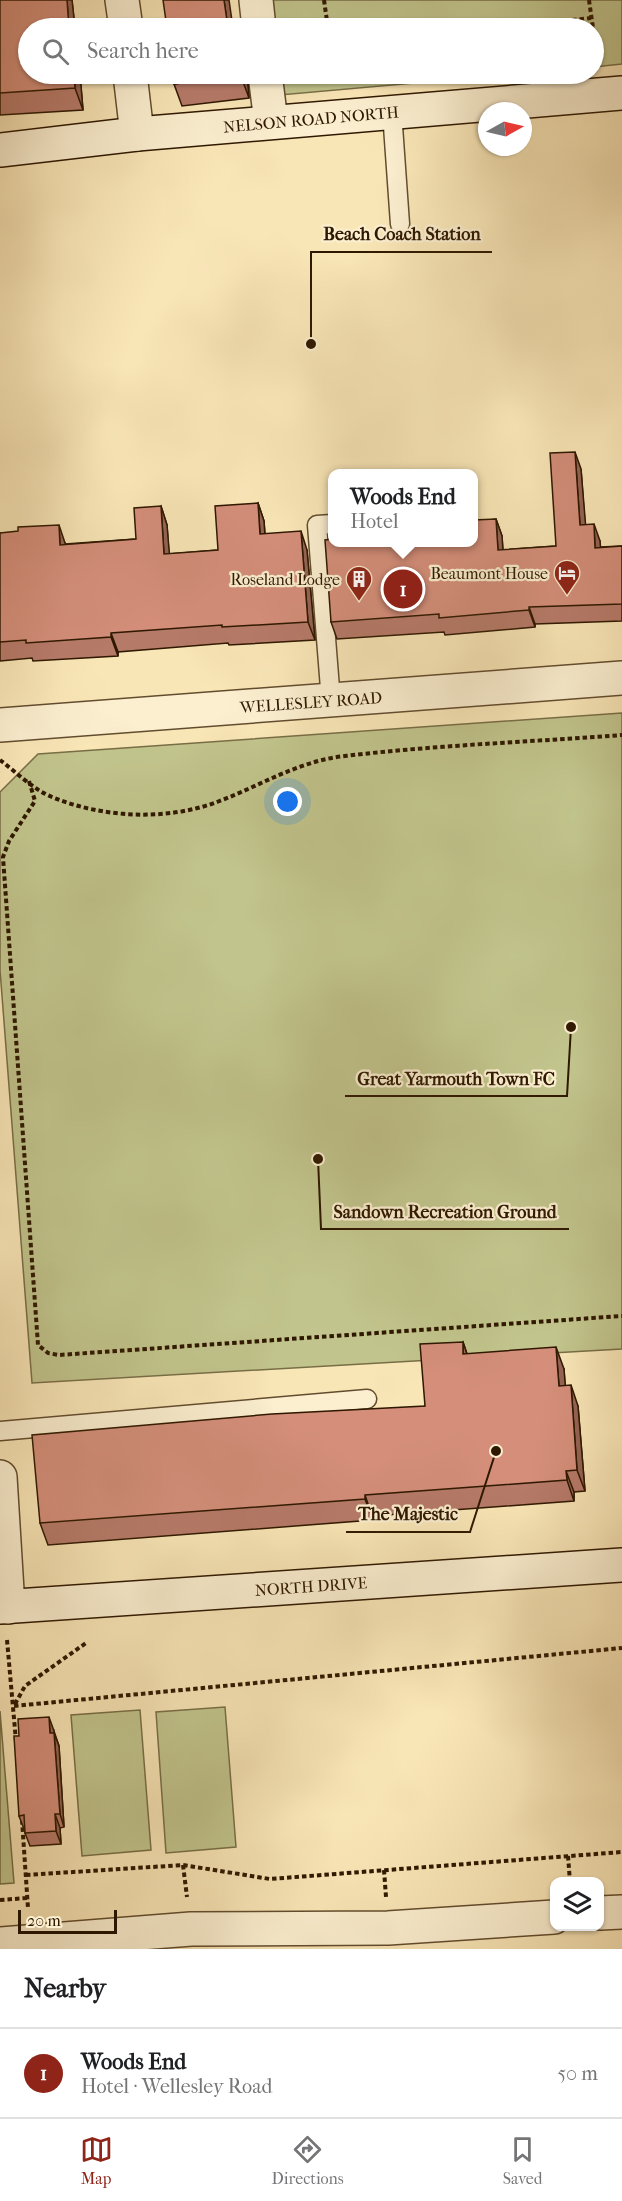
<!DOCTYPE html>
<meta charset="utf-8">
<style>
:root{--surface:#fff;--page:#f2f2f2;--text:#202124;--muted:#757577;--line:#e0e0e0;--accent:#8f2418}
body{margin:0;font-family:"IM FELL French Canon",serif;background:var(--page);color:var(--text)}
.controls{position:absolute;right:18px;bottom:18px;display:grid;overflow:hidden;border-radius:12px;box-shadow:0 2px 4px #0004}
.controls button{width:54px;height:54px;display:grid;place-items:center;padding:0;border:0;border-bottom:2px solid var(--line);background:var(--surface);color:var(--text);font:30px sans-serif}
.compass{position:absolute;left:478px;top:102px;width:54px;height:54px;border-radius:50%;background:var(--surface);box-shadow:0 2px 4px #0004;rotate:82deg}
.scale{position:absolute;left:18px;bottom:15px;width:99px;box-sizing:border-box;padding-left:6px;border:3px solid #2f1800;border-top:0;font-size:16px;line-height:21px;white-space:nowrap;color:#2f1800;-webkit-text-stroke:4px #fbefd0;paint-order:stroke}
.you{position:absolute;left:288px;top:802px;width:21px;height:21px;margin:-15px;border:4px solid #fff;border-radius:50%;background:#1a73e8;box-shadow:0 0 0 9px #1a73e833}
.badge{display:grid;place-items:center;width:39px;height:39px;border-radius:50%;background:var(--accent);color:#fff;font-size:20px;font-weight:700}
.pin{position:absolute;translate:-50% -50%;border:3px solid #fff;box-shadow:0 2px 6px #0006}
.popup{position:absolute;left:328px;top:469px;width:150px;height:78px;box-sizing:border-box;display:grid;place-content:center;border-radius:12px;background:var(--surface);filter:drop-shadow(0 2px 4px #0005);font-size:20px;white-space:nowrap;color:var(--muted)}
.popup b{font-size:22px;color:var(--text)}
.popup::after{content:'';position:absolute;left:50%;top:100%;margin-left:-12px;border:12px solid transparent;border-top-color:var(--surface)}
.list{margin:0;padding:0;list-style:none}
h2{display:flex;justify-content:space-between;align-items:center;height:78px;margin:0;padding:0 24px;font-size:26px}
h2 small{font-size:20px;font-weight:400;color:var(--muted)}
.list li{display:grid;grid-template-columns:39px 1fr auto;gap:18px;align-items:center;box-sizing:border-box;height:90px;padding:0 24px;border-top:2px solid var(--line)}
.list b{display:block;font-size:22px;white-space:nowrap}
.list p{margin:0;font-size:20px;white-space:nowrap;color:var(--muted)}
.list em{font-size:20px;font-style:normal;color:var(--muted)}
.icon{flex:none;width:33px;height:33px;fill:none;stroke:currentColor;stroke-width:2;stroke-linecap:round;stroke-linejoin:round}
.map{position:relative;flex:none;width:622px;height:1949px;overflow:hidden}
.search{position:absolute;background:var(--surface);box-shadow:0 2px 4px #0004;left:18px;right:18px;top:18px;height:66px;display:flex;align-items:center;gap:15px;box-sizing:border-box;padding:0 21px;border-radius:33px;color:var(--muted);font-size:22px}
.sheet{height:168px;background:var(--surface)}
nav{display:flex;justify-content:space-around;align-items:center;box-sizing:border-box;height:84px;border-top:2px solid var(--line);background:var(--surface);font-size:16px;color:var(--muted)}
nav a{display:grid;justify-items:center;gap:3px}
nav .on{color:var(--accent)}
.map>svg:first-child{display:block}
.green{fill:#c1c48c;stroke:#786e46;stroke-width:1.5}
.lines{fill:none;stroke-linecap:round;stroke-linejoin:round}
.lane-casing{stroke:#624c2e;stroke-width:21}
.street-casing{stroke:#624c2e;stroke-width:36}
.secondary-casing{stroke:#2f1800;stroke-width:36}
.path{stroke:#2f1800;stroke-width:4;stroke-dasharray:4.5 3;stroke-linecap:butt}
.lane{stroke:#fbefd0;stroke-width:18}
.street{stroke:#fbefd0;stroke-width:33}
.secondary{stroke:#fbefd0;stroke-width:33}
.wall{fill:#b67a69;stroke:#2f1800;stroke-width:1.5}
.shaded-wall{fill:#946355;stroke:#2f1800;stroke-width:1.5}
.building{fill:#d48e7a;stroke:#2f1800;stroke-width:1.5}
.labels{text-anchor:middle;stroke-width:4.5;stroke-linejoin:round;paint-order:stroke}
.street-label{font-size:16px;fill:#2f1800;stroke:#fbefd0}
.poi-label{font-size:16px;fill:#2f1800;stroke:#fbefd0;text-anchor:end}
.leader{fill:none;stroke:#2f1800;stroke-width:2}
.callout-dot{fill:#2f1800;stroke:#fbefd0;stroke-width:2}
.callout-label{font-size:18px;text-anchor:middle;font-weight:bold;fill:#2f1800;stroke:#fbefd0;stroke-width:4.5;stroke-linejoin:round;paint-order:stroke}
</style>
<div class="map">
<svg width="622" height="1949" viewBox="0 0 622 1949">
<rect width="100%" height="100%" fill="#f9e6b7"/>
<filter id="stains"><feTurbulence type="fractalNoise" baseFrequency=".00333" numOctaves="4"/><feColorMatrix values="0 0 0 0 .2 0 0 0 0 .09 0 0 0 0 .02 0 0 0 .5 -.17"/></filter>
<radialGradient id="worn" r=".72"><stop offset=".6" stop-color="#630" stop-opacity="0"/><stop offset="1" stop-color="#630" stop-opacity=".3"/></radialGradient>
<!-- green -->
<path class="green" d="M 268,0 L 622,0 L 622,64 L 594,67 L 594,28 L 272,28 Z
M 278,74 L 517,74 L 280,95 Z
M 622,713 L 622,1349 L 32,1383 L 0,970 L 0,792 L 38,754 Z
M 225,1707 L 236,1847 L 166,1853 L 156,1712 Z
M 140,1710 L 151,1850 L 82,1856 L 71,1715 Z
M 0,1711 L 14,1883 L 0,1884 Z"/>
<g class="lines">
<!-- lane casing -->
<g class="lane-casing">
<path id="lane" d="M 392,112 L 400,224
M 331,701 L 317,525 L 332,524
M 0,1431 L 367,1399"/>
</g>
<!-- street casing -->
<g class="street-casing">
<path id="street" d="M 122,0 L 126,28
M 256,0 L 259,28
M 130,74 L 137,134
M 265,74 L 271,122
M 0,725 L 622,678
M 0,1477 L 8,1607
M 600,1913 L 622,1912
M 0,1944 L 191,1929 L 388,1928 L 554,1917"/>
</g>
<!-- secondary casing -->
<g class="secondary-casing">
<path id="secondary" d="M 0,150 L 137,134 L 622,93
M 0,1607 L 622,1565"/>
</g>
<!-- path -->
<path class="path" d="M 324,0 L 328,28
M 589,0 L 593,28
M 490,28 L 591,18
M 594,36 L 597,62
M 0,760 C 16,772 34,790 52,797 C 103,818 166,821 217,802 C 260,786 298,761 345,756 C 437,745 530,742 622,735
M 29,781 L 35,801 L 9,841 L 3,857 L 38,1345 L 48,1353 L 59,1355 L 622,1316
M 7,1640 L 16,1741
M 15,1704 L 25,1686 L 86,1643
M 14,1706 L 622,1648
M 22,1820 L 28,1908
M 568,1856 L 570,1882
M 183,1865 L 187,1897
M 384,1870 L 386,1897
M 26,1875 L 183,1865 L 270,1879 L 622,1852
M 0,1900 L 27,1898"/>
<!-- lane -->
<use href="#lane" class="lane"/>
<!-- street -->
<use href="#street" class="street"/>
<!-- secondary -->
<use href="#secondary" class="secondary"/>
</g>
<!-- wall -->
<path class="wall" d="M 0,0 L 72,0 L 75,28 L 28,28 L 80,74 L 83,110 L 0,115 Z
M 247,74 L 249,98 L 182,106 L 174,84 Z
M 581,469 L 585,524 L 600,541 L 600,547 L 622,546 L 622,621 L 535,624 L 535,627 L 445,635 L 444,632 L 337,639 L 331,622 L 333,543 L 496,519 L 502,536 L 503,550 L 556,546 Z
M 258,503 L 264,521 L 265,534 L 307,550 L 315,640 L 229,645 L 228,643 L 118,652 L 118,656 L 33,661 L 32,658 L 0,661 L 0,533 L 65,543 L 65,544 L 136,539 L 161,506 L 167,525 L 169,554 L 218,550 Z
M 463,1342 L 467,1354 L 564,1369 L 565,1385 L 578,1406 L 585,1491 L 574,1492 L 574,1501 L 372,1516 L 373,1520 L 48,1545 L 40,1523 L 425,1406 Z
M 54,1731 L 59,1746 L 64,1827 L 60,1828 L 61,1844 L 30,1846 L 25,1833 L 25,1829 L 24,1829 L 19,1816 Z"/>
<!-- shaded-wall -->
<path class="shaded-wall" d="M 67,0 L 72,0 L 75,28 L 69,28 Z
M 224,0 L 229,0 L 233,28 L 228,28 Z
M 74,74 L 80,74 L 83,110 L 75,88 Z
M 241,74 L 247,74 L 249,98 L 241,76 Z
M 575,452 L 581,469 L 587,542 L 580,525 Z
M 258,503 L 264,521 L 266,552 L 260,534 Z
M 161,506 L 167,525 L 171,573 L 164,554 Z
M 496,519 L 502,536 L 504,568 L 498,550 Z
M 594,524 L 600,541 L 602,565 L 595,548 Z
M 59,525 L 65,543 L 67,563 L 60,545 Z
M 301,531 L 307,550 L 315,640 L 308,622 Z
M 529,607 L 535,624 L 535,627 L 529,610 Z
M 111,633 L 118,652 L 118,656 L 111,637 Z
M 463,1342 L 470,1363 L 463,1354 Z
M 556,1347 L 564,1369 L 567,1407 L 559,1386 Z
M 571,1385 L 578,1406 L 585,1491 L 577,1470 Z
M 566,1471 L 574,1492 L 574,1501 L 567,1480 Z
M 365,1495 L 372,1516 L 373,1520 L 365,1499 Z
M 49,1717 L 54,1731 L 55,1746 L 50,1733 Z
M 54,1733 L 59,1746 L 64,1827 L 60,1814 Z
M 55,1814 L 60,1828 L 61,1844 L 56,1831 Z"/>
<!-- building -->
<path class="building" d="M 0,0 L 67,0 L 69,28 L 28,28 L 28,74 L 74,74 L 75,88 L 0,93 Z
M 163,0 L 224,0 L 228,28 L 167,28 Z
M 172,74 L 241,74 L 241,76 L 174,84 Z
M 575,452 L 580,525 L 594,524 L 595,548 L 622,546 L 622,604 L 529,607 L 529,610 L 439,618 L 439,614 L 331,622 L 325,540 L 333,539 L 333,543 L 474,543 L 474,520 L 496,519 L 498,550 L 556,546 L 550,453 Z
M 258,503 L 260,534 L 301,531 L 308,622 L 222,627 L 222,625 L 111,633 L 111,637 L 26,643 L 26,640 L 0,642 L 0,533 L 18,531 L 18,527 L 59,525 L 60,545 L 136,539 L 134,508 L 161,506 L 164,554 L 218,550 L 215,506 Z
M 463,1342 L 463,1354 L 556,1347 L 559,1386 L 571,1385 L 577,1470 L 566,1471 L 567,1480 L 365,1495 L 365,1499 L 40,1523 L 32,1435 L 272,1414 L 425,1406 L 420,1344 Z
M 49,1717 L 50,1733 L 54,1733 L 60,1814 L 55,1814 L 56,1831 L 25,1833 L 24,1815 L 19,1816 L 14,1736 L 19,1736 L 18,1719 Z"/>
<!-- icons -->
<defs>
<g id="hotel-pin" transform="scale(1.35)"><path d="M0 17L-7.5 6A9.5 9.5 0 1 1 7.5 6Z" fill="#8f2418" stroke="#fbefd0"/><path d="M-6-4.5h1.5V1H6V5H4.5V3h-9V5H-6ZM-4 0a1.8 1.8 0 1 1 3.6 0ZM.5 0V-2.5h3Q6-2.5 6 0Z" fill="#fff"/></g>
<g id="building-pin" transform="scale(1.35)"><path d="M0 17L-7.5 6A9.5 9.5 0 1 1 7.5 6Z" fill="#8f2418" stroke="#fbefd0"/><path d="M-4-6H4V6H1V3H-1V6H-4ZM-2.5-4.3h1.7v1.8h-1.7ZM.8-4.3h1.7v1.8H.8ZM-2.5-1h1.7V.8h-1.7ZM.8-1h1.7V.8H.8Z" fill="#fff"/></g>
</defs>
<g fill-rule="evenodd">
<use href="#hotel-pin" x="567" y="573"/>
<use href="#building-pin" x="359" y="579"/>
</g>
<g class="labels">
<!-- street labels -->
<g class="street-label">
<text transform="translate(311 119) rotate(-5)" y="6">NELSON ROAD NORTH</text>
<text transform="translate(311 702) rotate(-4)" y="6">WELLESLEY ROAD</text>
<text transform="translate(311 1586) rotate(-4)" y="6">NORTH DRIVE</text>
</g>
<!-- poi labels -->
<g class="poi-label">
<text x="548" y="579">Beaumont House</text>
<text x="340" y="585">Roseland Lodge</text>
</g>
</g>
<!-- callouts -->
<path class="leader" d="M311 344L311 252H492M571 1027L567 1096H345M318 1159L321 1229H569M496 1451L470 1532H346"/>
<g class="callout-dot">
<circle cx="311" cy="344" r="6"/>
<circle cx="571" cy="1027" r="6"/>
<circle cx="318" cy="1159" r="6"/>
<circle cx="496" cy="1451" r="6"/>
</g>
<g class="callout-label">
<text x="402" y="240">Beach Coach Station</text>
<text x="456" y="1085">Great Yarmouth Town FC</text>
<text x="445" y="1218">Sandown Recreation Ground</text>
<text x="408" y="1520">The Majestic</text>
</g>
<rect width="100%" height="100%" filter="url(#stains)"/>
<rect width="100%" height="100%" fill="url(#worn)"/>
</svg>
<div class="controls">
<button><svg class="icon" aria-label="layers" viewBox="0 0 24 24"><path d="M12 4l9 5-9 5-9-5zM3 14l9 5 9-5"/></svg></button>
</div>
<svg class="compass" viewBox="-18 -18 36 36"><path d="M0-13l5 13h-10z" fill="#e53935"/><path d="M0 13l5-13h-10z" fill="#757577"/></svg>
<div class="scale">20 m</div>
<div class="you"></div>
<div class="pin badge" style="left:403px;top:589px">1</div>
<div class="popup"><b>Woods End</b>Hotel</div>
<div class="search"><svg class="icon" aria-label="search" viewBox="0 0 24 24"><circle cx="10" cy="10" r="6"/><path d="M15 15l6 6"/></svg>Search here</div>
</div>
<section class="sheet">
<h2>Nearby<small></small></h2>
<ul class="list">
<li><span class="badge">1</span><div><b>Woods End</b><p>Hotel · Wellesley Road</p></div><em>50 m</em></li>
</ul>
</section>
<nav>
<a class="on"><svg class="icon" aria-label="map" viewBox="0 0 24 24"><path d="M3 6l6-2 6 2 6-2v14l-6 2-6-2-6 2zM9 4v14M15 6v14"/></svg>Map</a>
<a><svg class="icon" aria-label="directions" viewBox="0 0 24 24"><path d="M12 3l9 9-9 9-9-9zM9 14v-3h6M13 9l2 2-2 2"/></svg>Directions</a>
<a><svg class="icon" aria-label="saved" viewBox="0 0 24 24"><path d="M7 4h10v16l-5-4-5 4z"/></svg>Saved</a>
</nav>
